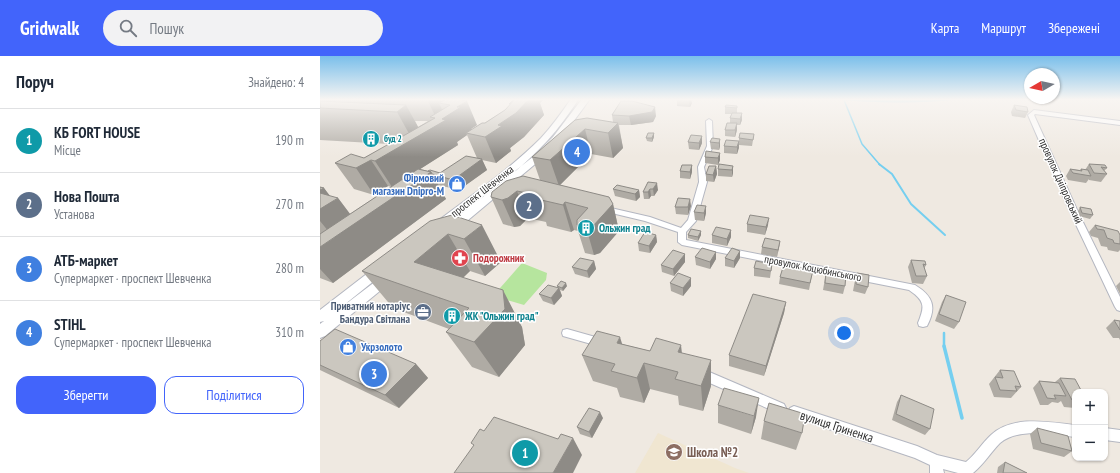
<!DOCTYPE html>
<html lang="uk">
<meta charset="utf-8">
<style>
:root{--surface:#fff;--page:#f2f2f3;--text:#1f2937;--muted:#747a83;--line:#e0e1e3;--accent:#4264fb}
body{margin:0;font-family:"PT Sans Narrow",sans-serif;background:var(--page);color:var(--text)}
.controls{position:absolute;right:12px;bottom:12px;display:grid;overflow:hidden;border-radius:8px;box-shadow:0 1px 3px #0004}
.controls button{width:36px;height:36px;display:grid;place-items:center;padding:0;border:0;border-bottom:1px solid var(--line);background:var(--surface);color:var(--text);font:20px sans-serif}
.compass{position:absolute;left:704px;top:12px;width:36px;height:36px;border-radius:50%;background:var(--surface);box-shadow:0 1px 3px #0004;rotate:261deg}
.you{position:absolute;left:524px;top:277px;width:14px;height:14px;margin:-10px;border:3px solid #fff;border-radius:50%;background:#1a73e8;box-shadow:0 0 0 6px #1a73e833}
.badge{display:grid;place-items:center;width:26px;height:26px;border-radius:50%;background:var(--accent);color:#fff;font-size:13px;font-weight:700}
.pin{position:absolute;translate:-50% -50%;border:2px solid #fff;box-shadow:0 1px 4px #0006}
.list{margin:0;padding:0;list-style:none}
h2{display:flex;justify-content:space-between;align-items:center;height:52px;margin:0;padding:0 16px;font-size:17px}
h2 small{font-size:13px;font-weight:400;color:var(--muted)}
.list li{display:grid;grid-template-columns:26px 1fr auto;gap:12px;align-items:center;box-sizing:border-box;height:64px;padding:0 16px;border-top:1px solid var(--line)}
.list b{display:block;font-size:15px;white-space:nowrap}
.list p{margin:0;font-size:13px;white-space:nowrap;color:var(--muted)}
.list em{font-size:13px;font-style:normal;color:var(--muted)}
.actions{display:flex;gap:8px;padding:12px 16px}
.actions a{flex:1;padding:9px 0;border:1px solid var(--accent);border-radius:12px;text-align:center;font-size:14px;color:var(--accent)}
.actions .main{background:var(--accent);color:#fff}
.icon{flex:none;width:22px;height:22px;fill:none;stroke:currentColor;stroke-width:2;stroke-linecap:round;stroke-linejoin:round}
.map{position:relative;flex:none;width:800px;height:417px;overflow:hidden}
header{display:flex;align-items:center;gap:24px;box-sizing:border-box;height:56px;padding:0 20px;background:var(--accent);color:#fff}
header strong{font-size:19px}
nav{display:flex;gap:22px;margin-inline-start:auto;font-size:14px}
.search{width:280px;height:36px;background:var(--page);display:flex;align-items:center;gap:10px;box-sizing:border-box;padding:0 14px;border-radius:22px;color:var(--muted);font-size:15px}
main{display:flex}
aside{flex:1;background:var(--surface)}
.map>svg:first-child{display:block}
.education{fill:#f0e6d1}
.green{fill:#b6e59e}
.water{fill:#75cff0}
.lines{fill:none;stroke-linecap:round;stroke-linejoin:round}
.stream-far3{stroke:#75cff0;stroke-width:1.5}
.stream-far2{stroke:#75cff0;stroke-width:2}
.stream-far1{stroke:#75cff0;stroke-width:2.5}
.stream{stroke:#75cff0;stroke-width:3.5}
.minor-casing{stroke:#b4b7c1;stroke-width:2}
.tertiary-casing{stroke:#b4b7c1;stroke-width:2}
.minor{fill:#fff;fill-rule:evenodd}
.tertiary{fill:#fff;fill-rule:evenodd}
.wall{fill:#afaba4;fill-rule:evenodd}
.shaded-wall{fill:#8e8b86}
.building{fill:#cbc7bf;stroke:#8e8b86}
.labels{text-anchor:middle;stroke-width:3;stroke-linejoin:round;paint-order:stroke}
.far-culture-label{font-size:9px;font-weight:bold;fill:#0d838f;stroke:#fff;text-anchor:start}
.shop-label{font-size:11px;font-weight:bold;fill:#366cbe;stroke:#fff;text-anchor:end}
.street-label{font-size:11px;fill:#2e2e2e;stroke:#fff}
.culture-label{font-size:11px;font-weight:bold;fill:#0d838f;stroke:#fff;text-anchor:start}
.health-label{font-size:11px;font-weight:bold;fill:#be3a42;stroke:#fff;text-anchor:start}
.service-label{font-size:11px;font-weight:bold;fill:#4e5e75;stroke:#fff;text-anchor:end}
.near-street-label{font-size:13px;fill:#2e2e2e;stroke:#fff}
.near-education-label{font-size:13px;font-weight:bold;fill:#785e54;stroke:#fff;text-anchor:start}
</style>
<header>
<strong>Gridwalk</strong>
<div class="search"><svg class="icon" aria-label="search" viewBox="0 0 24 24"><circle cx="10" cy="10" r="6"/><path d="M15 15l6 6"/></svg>Пошук</div>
<nav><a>Карта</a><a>Маршрут</a><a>Збережені</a></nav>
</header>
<main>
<aside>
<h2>Поруч<small>Знайдено: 4</small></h2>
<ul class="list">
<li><span class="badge" style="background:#0f9aa8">1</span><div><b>КБ FORT HOUSE</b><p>Місце</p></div><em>190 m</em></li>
<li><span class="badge" style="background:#5c6f8a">2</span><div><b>Нова Пошта</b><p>Установа</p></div><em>270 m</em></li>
<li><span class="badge" style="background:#3f7fe0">3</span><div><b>АТБ-маркет</b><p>Супермаркет · проспект Шевченка</p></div><em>280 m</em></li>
<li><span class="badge" style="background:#3f7fe0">4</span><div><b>STIHL</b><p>Супермаркет · проспект Шевченка</p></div><em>310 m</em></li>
</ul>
<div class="actions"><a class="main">Зберегти</a><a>Поділитися</a></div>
</aside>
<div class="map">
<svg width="800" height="417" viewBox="0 0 800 417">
<rect width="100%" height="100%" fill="#efe9e1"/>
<!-- education -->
<path class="education" d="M 338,377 L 415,412 L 429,417 L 315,417 Z"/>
<!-- green -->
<path class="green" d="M 202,207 L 227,217 L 226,224 L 204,249 L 173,240 Z"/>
<!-- water -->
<path class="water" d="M 509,43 L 643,43 C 598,48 554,47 509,43 Z"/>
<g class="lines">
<!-- stream-far3 -->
<path class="stream-far3" d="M 524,44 L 542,88 L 560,109"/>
<!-- stream-far2 -->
<path class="stream-far2" d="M 559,108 L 572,118 L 591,148 L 625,179"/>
<!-- stream-far1 -->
<path class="stream-far1" d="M 624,277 L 624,291"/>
<!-- stream -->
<path class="stream" d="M 624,290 L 642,362"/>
<!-- minor casing -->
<g class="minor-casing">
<path id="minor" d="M 714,54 L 800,65 L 800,69 L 715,58 L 714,59 L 758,156 L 800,241 L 800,255 L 797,254 L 795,251 L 750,156 L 708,59 Z
M 389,63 L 392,65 L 393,90 L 384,111 L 387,126 L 376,165 L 366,176 L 366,184 L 595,229 C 613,240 617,251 607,270 L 603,271 L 599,270 L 598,267 C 605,250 605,245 589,234 L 362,189 L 358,186 L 358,176 L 325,165 L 279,154 L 278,152 L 282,150 L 330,161 L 361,172 L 368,164 L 379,126 L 378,111 L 387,90 L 386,65 Z
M 247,273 L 286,284 L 287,287 L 286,290 L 282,291 L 243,280 L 242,277 L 243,274 Z
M 380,312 L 464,348 L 466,352 L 464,356 L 460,358 L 456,356 L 376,321 L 374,317 L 376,313 Z
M 474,350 L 597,390 L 617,399 L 646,406 C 656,398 662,387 671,379 C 693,359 728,366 755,369 L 755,381 C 733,379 699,371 680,387 C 671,396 664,408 653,417 L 638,417 L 623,413 L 624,417 L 610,417 L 610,409 L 595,402 L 470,360 L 468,356 L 470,352 Z
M 785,372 L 800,374 L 800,386 L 785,384 Z"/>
</g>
<!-- tertiary casing -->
<g class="tertiary-casing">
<path id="tertiary" d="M 251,43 L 259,43 C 249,57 239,72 227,85 C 197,118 158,144 123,171 L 115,171 L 114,169 L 115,167 C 151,140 189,114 221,82 C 232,70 242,56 251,43 Z
M 262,43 L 270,43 L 239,85 L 220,104 L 135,175 L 127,175 L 126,172 L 127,169 L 214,100 L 233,81 Z
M 61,209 L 65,210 L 67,213 L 65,216 L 14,257 L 64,219 L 68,217 L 72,219 L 74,222 L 72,225 L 5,280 L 0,282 L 0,268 L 4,265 L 0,266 L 0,254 L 57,210 Z"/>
</g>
<!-- minor -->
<use href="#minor" class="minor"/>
<!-- tertiary -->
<use href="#tertiary" class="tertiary"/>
</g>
<!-- wall -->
<path class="wall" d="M 0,43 L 121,43 L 122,45 L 126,43 L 157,69 L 151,73 L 151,74 L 165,67 L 185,54 L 194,44 L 183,43 L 224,43 L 220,47 L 224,59 L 204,81 L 190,92 L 191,95 L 176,107 L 162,104 L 167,114 L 139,134 L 118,129 L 126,143 L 13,227 L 0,222 L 0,131 L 4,132 L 9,140 L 18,142 L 30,158 L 71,131 L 68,130 L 54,139 L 34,133 L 15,107 L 44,102 L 69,88 L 0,84 ZM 95,65 L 108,65 L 98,71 ZM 147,79 L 157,102 L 120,117 L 108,115 L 100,113 L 138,89 L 137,86 Z
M 371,43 L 372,47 L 370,51 L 357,50 L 357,44 Z
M 694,49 L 708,56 L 705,62 L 692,60 L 691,56 Z
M 417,50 L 417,57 L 422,64 L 420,69 L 417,69 L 417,74 L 415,81 L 405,80 L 405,74 L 410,67 L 410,62 L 412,58 L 405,58 L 405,51 Z
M 292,59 L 336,60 L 333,66 L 311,69 L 299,69 L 303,92 L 293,102 L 271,98 L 240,129 L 293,148 L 299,175 L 280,197 L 274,199 L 265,197 L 258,175 L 254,174 L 251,176 L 227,170 L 226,166 L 208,162 L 200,170 L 194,171 L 183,168 L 171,141 L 220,124 L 212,101 L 255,64 L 293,66 Z
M 334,77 L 334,81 L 332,86 L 327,85 L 326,82 Z
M 434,78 L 432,90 L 419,89 L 417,98 L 404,97 L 404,90 L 419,85 L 419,82 Z
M 382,80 L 382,87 L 379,94 L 369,93 L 368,86 Z
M 400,83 L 400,90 L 399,94 L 391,93 L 390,86 Z
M 400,97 L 400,104 L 398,109 L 385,107 L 385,101 Z
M 769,108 L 787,112 L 784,115 L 787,118 L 781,126 L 769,124 L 769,123 L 766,127 L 748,124 L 746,120 L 750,113 L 760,114 L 761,113 L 765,114 Z
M 372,109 L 372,116 L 370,123 L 360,122 L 360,115 Z
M 396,110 L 397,118 L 394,126 L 386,125 L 386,118 Z
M 413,110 L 413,117 L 412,121 L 398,120 L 398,113 Z
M 328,126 L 338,134 L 334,140 L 331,140 L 329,143 L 324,143 L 323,136 Z
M 293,133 L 319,134 L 320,141 L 316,145 L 295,140 Z
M 371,150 L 368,159 L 356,158 L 355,151 Z
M 760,151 L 773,159 L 770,163 L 759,160 L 758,155 Z
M 374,156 L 386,157 L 384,165 L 375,164 Z
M 132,159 L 181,206 L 165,220 L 150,215 L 143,222 L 202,271 L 205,289 L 179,321 L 152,311 L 126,276 L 129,273 L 73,252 L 42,215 Z
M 427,168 L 448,169 L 445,179 L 427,176 Z
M 775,169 L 800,179 L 800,194 L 798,196 L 788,194 L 787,191 L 781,190 L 778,182 L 771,180 L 769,176 Z
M 411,174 L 411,181 L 407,190 L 392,187 L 392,179 Z
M 381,175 L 381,179 L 378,185 L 368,182 L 368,179 Z
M 336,179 L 337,186 L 330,197 L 319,195 L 318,187 Z
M 460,185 L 457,201 L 441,198 L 442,191 Z
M 420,195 L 420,202 L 414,212 L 405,210 L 405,202 Z
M 365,198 L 365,206 L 354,220 L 342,216 L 341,209 Z
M 375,201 L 396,203 L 390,213 L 376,209 Z
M 591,204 L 606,209 L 604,213 L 607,220 L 603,228 L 592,227 L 588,211 Z
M 274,205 L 276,213 L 269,222 L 255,218 L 252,211 Z
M 452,208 L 450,222 L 434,220 L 434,212 Z
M 493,214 L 489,234 L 459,228 L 460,221 Z
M 506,215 L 525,230 L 523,238 L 503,234 L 505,222 Z
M 537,217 L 548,231 L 545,238 L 533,235 L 535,224 Z
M 800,226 L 800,238 L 796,230 Z
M 350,227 L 371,230 L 363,240 L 351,235 Z
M 237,230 L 247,230 L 243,235 L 240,234 L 242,240 L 234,249 L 223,245 L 219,238 L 238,232 Z
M 626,239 L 639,266 L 634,273 L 615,265 L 622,246 Z
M 466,246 L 464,257 L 444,320 L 409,310 L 409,299 Z
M 794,264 L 800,265 L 800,284 L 799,282 L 793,282 L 786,272 Z
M 0,285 L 96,308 L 108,322 L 79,352 L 0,314 Z
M 302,288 L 330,295 L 362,297 L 391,330 L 383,355 L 359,349 L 358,340 L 330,333 L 324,347 L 300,341 L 297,332 L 273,325 L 262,299 Z
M 680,314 L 701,331 L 691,342 L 674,341 L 669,328 Z
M 740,322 L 755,336 L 755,352 L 744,351 L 741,345 L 738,347 L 732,346 L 728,349 L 720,349 L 713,332 L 719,325 L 735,326 Z
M 581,339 L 610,373 L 605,379 L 572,364 L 577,346 Z
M 398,349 L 436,361 L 431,378 L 398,367 Z
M 283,362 L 272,382 L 260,378 L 257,371 Z
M 444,365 L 482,377 L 476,394 L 441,383 Z
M 717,372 L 752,395 L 744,401 L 713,393 L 710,378 Z
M 685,406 L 707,417 L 677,417 L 678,411 Z"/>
<!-- shaded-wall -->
<path class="shaded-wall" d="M 107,43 L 121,43 L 123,48 L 119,47 L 125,60 L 137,51 L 147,45 L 157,69 L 151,73 L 152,76 L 146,77 L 147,79 L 137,86 L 138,89 L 72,131 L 55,105 L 92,83 L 77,56 L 86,49 L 102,78 L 118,66 Z
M 209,43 L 224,43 L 220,47 L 224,59 L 204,81 L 190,92 L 191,95 L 176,107 L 165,81 Z
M 370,43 L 371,43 L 372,47 L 370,51 L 369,45 Z
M 335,51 L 336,60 L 333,66 L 311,69 L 309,60 Z
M 422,57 L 422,64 L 420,69 L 420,63 Z
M 298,67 L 303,92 L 293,102 L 288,77 Z
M 417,67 L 417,74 L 415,81 L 415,74 Z
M 265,73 L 271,98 L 239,130 L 230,104 Z
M 334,77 L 334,81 L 332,86 L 332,82 Z
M 382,80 L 382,87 L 379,94 L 379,87 Z
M 400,83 L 400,90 L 399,94 L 399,87 Z
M 419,85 L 419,92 L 417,98 L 417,91 Z
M 400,97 L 400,104 L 398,109 L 398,102 Z
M 162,103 L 167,114 L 139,134 L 133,124 Z
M 51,104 L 68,130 L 54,139 L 36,112 Z
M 372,109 L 372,116 L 370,123 L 370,116 Z
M 396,110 L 397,118 L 394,126 L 393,119 Z
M 413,110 L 413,117 L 412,121 L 412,114 Z
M 111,116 L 126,143 L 13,227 L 0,213 L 0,191 L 14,182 L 0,165 L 0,134 L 4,132 L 14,145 L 18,142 L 36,166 Z
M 337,127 L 338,134 L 334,140 L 333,133 Z
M 330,133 L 331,140 L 329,143 L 328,136 Z
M 319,134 L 320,141 L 316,145 L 315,138 Z
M 197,135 L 208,162 L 200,170 L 194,171 L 182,144 Z
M 370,143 L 371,150 L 368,159 L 368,151 Z
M 245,146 L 254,174 L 251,176 L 243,149 Z
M 293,148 L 299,175 L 280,197 L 274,199 L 266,171 Z
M 386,150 L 386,157 L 384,165 L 384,157 Z
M 449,162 L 448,169 L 445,179 L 446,171 Z
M 162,169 L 181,206 L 165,220 L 144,183 Z
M 411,174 L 411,181 L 407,190 L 407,183 Z
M 381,175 L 381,179 L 378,185 L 378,181 Z
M 128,178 L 150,215 L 120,243 L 94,206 Z
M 336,179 L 337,186 L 330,197 L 329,190 Z
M 460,185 L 459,192 L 457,201 L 458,194 Z
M 420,195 L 420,202 L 414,212 L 414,205 Z
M 396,196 L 396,203 L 390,213 L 390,206 Z
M 365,198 L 365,206 L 354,220 L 353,213 Z
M 274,205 L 276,213 L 269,222 L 267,215 Z
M 371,222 L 371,230 L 363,240 L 363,232 Z
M 246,227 L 247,230 L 243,235 L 242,232 Z
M 239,232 L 242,240 L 234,249 L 231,242 Z
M 183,234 L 202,271 L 205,289 L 179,321 L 154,286 Z
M 466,246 L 464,257 L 444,320 L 446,310 Z
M 300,281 L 308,307 L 297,287 Z
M 361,289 L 364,315 L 358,296 Z
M 391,304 L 391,330 L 383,355 L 381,330 Z
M 324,307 L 330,333 L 324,347 L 317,322 Z
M 96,308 L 108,322 L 79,352 L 65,339 Z
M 439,342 L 436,361 L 431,378 L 434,360 Z
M 280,356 L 283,362 L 272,382 L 269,376 Z
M 253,382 L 262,399 L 253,417 L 233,417 Z"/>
<!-- building -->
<path class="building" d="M 126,43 L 136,43 L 147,45 L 137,51 L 141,51 L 122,63 L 126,64 L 55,105 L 51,104 L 36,112 L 15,107 L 31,98 L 44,102 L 115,62 L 110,61 L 130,49 L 119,47 Z
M 194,43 L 195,43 L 190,48 L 189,48 Z
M 195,43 L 209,43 L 196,57 L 178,69 L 182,70 L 165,81 L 146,77 L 162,67 L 165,67 L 185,54 Z
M 357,43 L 370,43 L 369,45 L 357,44 Z
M 0,45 L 86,49 L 77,56 L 0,52 Z
M 301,45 L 312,45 L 335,51 L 332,56 L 309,60 L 292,59 Z
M 406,49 L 417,50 L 417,52 L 405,51 Z
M 694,49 L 707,51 L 708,56 L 696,54 Z
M 412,57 L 422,57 L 420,63 L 410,62 Z
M 267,62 L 298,67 L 288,77 L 265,73 L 230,104 L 212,101 L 255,64 Z
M 407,67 L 417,67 L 415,74 L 405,74 Z
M 328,77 L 334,77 L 332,82 L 326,82 Z
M 420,77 L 434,78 L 433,84 L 419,82 Z
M 371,79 L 382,80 L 379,87 L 368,86 Z
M 392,82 L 400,83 L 399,87 L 390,86 Z
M 406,84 L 419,85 L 417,91 L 404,90 Z
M 386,95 L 400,97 L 398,102 L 385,101 Z
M 146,100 L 162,103 L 133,124 L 112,118 L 111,116 L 108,115 L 110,114 L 120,117 Z
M 399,108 L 413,110 L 412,114 L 398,113 Z
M 769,108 L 785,109 L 787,112 L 781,111 L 787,118 L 774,117 Z
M 362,109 L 372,109 L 370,116 L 360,115 Z
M 389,110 L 396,110 L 393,119 L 386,118 Z
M 98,113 L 111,116 L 0,191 L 0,178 Z
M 750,113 L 762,115 L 761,113 L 768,114 L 771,120 L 753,117 Z
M 203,120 L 289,141 L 293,148 L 273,170 L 266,171 L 257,169 L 257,164 L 268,152 L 245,146 L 243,149 L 217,143 L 220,140 L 197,135 L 188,142 L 182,144 L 171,141 L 172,136 L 186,125 Z
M 328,126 L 337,127 L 333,133 L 330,133 L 328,136 L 323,136 Z
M 297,129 L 319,134 L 315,138 L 293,133 Z
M 0,131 L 4,132 L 0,134 Z
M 0,137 L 18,142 L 0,153 Z
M 358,142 L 370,143 L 368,151 L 355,151 Z
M 377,149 L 386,150 L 384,157 L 374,156 Z
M 760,151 L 771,153 L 773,159 L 762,157 Z
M 132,159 L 162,169 L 144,183 L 128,178 L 94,206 L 183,234 L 185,253 L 154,286 L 126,276 L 149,252 L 42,215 L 110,165 Z
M 430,159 L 449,162 L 446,171 L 427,168 Z
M 775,169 L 798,175 L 800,179 L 800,188 L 794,187 L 793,184 L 787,182 L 784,174 L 777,173 Z
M 396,171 L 411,174 L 407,183 L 392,179 Z
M 371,173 L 381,175 L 378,181 L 368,179 Z
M 325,176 L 336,179 L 329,190 L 318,187 Z
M 445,182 L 460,185 L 458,194 L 442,191 Z
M 382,192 L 396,196 L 390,206 L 375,201 Z
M 412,192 L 420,195 L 414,205 L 405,202 Z
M 353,194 L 365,198 L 353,213 L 341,209 Z
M 260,202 L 274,205 L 267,215 L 252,211 Z
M 591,204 L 605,205 L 606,209 L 603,208 L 607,220 L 596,220 Z
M 436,205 L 452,208 L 451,215 L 434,212 Z
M 464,208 L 493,214 L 490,227 L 460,221 Z
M 506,215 L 526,218 L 525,230 L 505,227 Z
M 358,217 L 371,222 L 363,232 L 350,227 Z
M 537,217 L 549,219 L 548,231 L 536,228 Z
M 241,225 L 246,227 L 242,232 L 237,230 Z
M 228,229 L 239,232 L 231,242 L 219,238 Z
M 433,238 L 466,246 L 446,310 L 409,299 Z
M 626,239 L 646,246 L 639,266 L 619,258 Z
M 794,264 L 800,265 L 800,274 Z
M 15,273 L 96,308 L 65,339 L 0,309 L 0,285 Z
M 277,275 L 300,281 L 297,287 L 330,295 L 336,282 L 361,289 L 358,296 L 391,304 L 381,330 L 355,323 L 358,316 L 324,307 L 317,322 L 291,315 L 295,308 L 262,299 Z
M 680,314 L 694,315 L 701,331 L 695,330 L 697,335 L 680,334 L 675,321 L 683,322 Z
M 740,322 L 755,323 L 762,336 L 755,336 L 755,345 L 752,344 Z
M 719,325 L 739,327 L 746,340 L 734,339 L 736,343 L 727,342 Z
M 404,332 L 439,342 L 434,360 L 398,349 Z
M 581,339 L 614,353 L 610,373 L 576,358 Z
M 449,347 L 485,358 L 482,377 L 444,365 Z
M 269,352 L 280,356 L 269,376 L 257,371 Z
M 174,361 L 238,383 L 241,378 L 253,382 L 233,417 L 134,417 L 154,389 L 151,387 L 160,373 L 164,375 Z
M 717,372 L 748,380 L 752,395 L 721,387 Z
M 685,406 L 707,417 L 683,417 Z"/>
<!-- sky -->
<linearGradient id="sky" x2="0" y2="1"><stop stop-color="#7abfeb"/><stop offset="0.43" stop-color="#f8f5f2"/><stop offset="1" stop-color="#f8f5f2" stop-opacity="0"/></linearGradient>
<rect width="800" height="101" fill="url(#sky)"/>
<!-- icons -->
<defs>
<g id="building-disc" transform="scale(0.9)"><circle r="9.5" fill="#0f9aa8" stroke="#fff"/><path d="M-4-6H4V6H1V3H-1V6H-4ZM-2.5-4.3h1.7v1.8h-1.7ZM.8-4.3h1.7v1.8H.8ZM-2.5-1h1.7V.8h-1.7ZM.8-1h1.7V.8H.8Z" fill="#fff"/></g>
<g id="shop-disc" transform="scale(0.9)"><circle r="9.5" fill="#3f7fe0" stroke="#fff"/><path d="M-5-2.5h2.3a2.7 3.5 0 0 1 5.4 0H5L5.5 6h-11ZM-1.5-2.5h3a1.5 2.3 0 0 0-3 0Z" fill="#fff"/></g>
<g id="pharmacy-disc" transform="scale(0.9)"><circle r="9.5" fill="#e0444e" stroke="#fff"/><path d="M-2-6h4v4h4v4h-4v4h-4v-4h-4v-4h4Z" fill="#fff"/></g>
<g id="office-disc" transform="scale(0.9)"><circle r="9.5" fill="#5c6f8a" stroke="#fff"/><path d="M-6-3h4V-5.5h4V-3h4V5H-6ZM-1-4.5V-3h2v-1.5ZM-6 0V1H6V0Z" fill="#fff"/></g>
<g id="school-disc" transform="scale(0.9)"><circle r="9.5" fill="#8d6e63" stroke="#fff"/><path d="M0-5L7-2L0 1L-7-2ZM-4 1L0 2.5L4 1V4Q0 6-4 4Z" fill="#fff"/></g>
</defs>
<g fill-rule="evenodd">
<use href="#building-disc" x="51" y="83"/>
<use href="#shop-disc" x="137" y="128"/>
<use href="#building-disc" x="266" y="172"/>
<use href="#pharmacy-disc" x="140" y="202"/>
<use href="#office-disc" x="103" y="256"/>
<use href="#building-disc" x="132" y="260"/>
<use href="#shop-disc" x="28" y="291"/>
<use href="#school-disc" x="354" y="396"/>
</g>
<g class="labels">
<!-- far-culture labels -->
<g class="far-culture-label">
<text x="64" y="86">буд 2</text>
</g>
<!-- shop labels -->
<g class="shop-label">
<text x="124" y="126">Фірмовий<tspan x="124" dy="13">магазин Dnipro-M</tspan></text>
<text x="41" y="295" text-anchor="start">Укрзолото</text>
</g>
<!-- street labels -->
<g class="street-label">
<text transform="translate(741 125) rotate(66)" y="4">провулок Дніпровський</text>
<text transform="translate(162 135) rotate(-38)" y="4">проспект Шевченка</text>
<text transform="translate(493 212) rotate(11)" y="4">провулок Коцюбинського</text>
</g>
<!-- culture labels -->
<g class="culture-label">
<text x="279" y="176">Ольжин град</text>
<text x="145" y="264">ЖК "Ольжин град"</text>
</g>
<!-- health labels -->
<g class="health-label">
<text x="153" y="206">Подорожник</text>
</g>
<!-- service labels -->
<g class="service-label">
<text x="90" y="254">Приватний нотаріус<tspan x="90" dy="13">Бандура Світлана</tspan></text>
</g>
<!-- near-street labels -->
<g class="near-street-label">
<text transform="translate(517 370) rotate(18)" y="5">вулиця Гриненка</text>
</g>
<!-- near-education labels -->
<g class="near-education-label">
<text x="367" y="401">Школа №2</text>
</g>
</g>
</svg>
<div class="controls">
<button>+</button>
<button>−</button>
</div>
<svg class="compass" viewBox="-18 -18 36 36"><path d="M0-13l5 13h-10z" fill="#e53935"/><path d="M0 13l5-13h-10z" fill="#747a83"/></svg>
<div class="you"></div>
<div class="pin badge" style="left:205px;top:397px;background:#0f9aa8">1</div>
<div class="pin badge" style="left:209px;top:150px;background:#5c6f8a">2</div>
<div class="pin badge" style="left:54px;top:318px;background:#3f7fe0">3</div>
<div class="pin badge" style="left:257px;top:96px;background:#3f7fe0">4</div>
</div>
</main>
